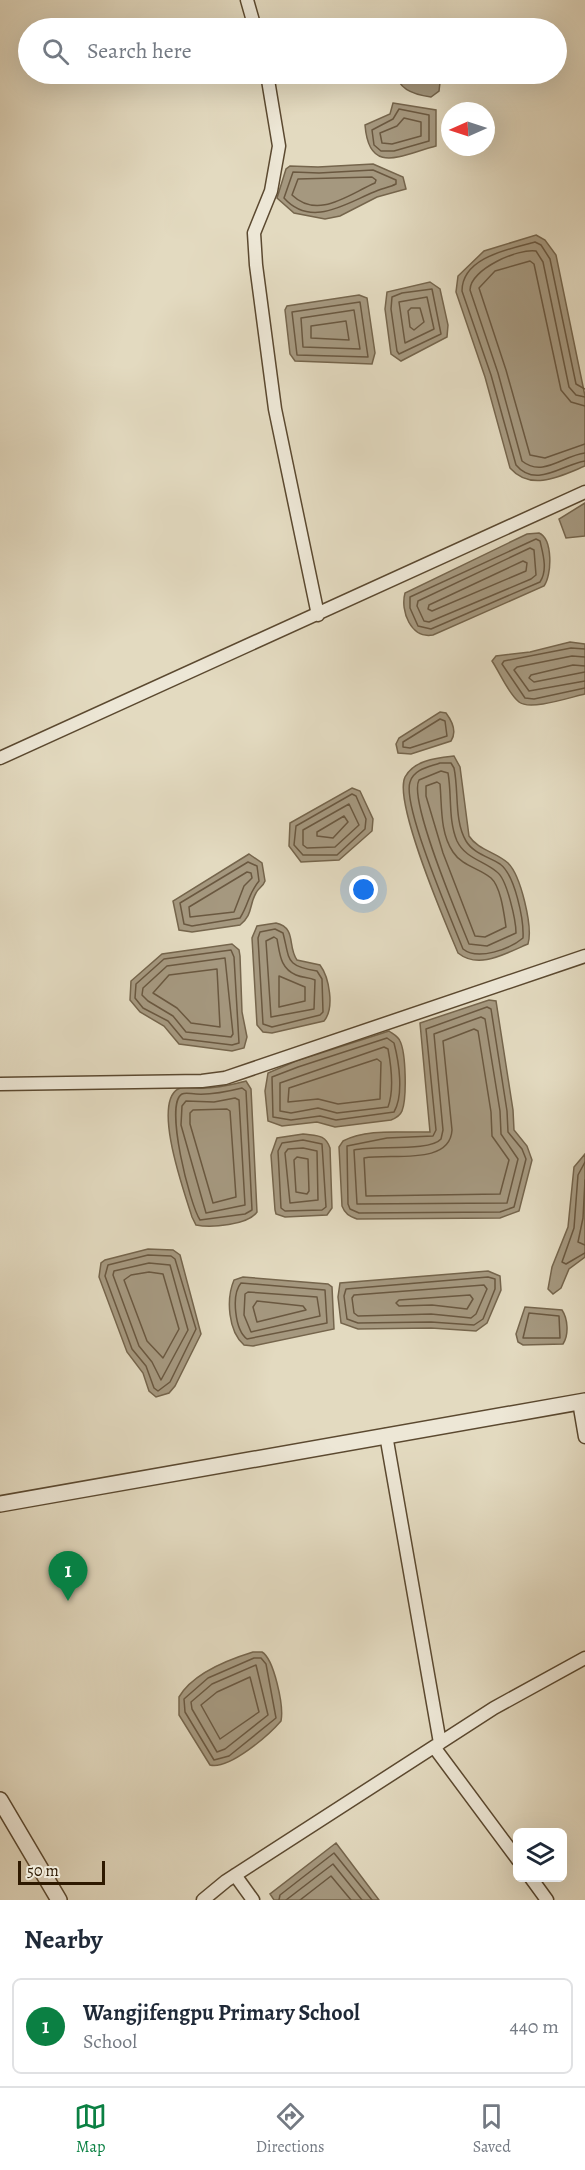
<!DOCTYPE html>
<style>
:root{--surface:#fff;--page:#f2f2f3;--text:#1f2937;--muted:#747a83;--line:#e0e1e3;--accent:#0b8043}
body{margin:0;font-family:Alegreya,serif;background:var(--page);color:var(--text)}
.controls{position:absolute;right:18px;bottom:18px;display:grid;overflow:hidden;border-radius:9px;box-shadow:0 6px 24px #0002}
.controls button{width:54px;height:54px;display:grid;place-items:center;padding:0;border:0;border-bottom:2px solid var(--line);background:var(--surface);color:var(--text);font:30px sans-serif}
.compass{position:absolute;left:441px;top:102px;width:54px;height:54px;border-radius:50%;background:var(--surface);box-shadow:0 6px 24px #0002;rotate:267deg}
.scale{position:absolute;left:18px;bottom:15px;width:87px;box-sizing:border-box;padding-left:6px;border:3px solid #2e1900;border-top:0;font-size:16px;line-height:21px;white-space:nowrap;color:#2e1900;-webkit-text-stroke:4px #ede7d6;paint-order:stroke}
.you{position:absolute;left:364px;top:890px;width:21px;height:21px;margin:-15px;border:4px solid #fff;border-radius:50%;background:#1a73e8;box-shadow:0 0 0 9px #1a73e833}
.badge{display:grid;place-items:center;width:39px;height:39px;border-radius:50%;background:var(--accent);color:#fff;font-size:20px;font-weight:700}
.pin{position:absolute;translate:-50% -50px;filter:drop-shadow(0 2px 3px #0008)}
.pin::after{content:'';position:absolute;top:32px;width:21px;height:18px;background:inherit;clip-path:polygon(0 0,100% 0,50% 100%)}
.list{margin:0;padding:0;list-style:none}
h2{display:flex;justify-content:space-between;align-items:center;height:78px;margin:0;padding:0 24px;font-size:26px}
h2 small{font-size:20px;font-weight:400;color:var(--muted)}
.list li{display:grid;grid-template-columns:39px 1fr auto;gap:18px;align-items:center;box-sizing:border-box;height:96px;margin:0 12px 12px;padding:0 12px;border:2px solid var(--line);border-radius:9px}
.list b{display:block;font-size:22px;white-space:nowrap}
.list p{margin:0;font-size:20px;white-space:nowrap;color:var(--muted)}
.list em{font-size:20px;font-style:normal;color:var(--muted)}
.icon{flex:none;width:33px;height:33px;fill:none;stroke:currentColor;stroke-width:2;stroke-linecap:round;stroke-linejoin:round}
.map{position:relative;flex:none;width:585px;height:1900px;overflow:hidden}
.search{position:absolute;background:var(--surface);box-shadow:0 6px 24px #0002;left:18px;right:18px;top:18px;height:66px;display:flex;align-items:center;gap:15px;box-sizing:border-box;padding:0 21px;border-radius:33px;color:var(--muted);font-size:22px}
.sheet{height:186px;background:var(--surface)}
nav{display:flex;justify-content:space-around;align-items:center;box-sizing:border-box;height:84px;border-top:2px solid var(--line);background:var(--surface);font-size:16px;color:var(--muted)}
nav a{display:grid;justify-items:center;gap:3px}
nav .on{color:var(--accent)}
.map>svg:first-child{display:block}
.water{fill:#a5987f;stroke:#75654c;stroke-width:1.5}
.lines{fill:none;stroke-linecap:round;stroke-linejoin:round}
.shore{stroke:#6a5840;stroke-width:1.5}
.minor-casing{stroke:#5b4930;stroke-width:15}
.tertiary-casing{stroke:#5b4930;stroke-width:18}
.minor{stroke:#ede7d6;stroke-width:12}
.tertiary{stroke:#ede7d6;stroke-width:15}
</style>
<div class="map">
<svg width="585" height="1900" viewBox="0 0 585 1900">
<rect width="100%" height="100%" fill="#e3dac0"/>
<filter id="stains"><feTurbulence type="fractalNoise" baseFrequency=".00333" numOctaves="4"/><feColorMatrix values="0 0 0 0 .2 0 0 0 0 .09 0 0 0 0 .02 0 0 0 .5 -.17"/></filter>
<radialGradient id="worn" r=".72"><stop offset=".6" stop-color="#630" stop-opacity="0"/><stop offset="1" stop-color="#630" stop-opacity=".3"/></radialGradient>
<!-- water -->
<path class="water" d="M 397,74 L 441,74 L 439,91 L 431,97 C 416,95 398,90 397,74 Z
M 393,103 L 436,110 L 436,146 C 401,155 369,176 365,125 L 390,114 Z
M 373,164 L 403,177 L 406,189 L 377,197 L 340,216 L 325,219 L 294,213 L 277,198 L 286,169 L 290,166 L 318,167 Z
M 536,235 L 545,240 L 556,255 L 585,396 L 585,466 C 561,476 531,492 510,468 L 485,377 L 456,292 L 458,276 L 484,251 Z
M 430,282 L 440,289 L 448,325 L 447,337 L 401,361 L 391,354 L 385,309 L 387,292 Z
M 359,295 L 367,298 L 375,353 L 372,364 L 295,361 L 290,354 L 285,310 L 287,306 Z
M 585,503 L 585,536 L 566,538 L 559,519 Z
M 539,533 C 553,539 552,575 544,586 L 433,635 C 411,639 400,611 405,593 L 527,534 Z
M 570,642 L 585,644 L 585,694 C 571,697 530,711 519,702 C 508,693 500,673 492,661 L 496,656 L 530,652 Z
M 440,712 L 446,713 C 452,721 457,732 451,741 L 411,754 L 398,753 L 396,744 L 399,738 Z
M 454,756 L 460,767 L 469,836 C 478,850 496,852 508,863 C 521,876 533,927 528,944 C 506,953 479,970 458,953 C 446,924 393,802 405,777 C 414,760 437,758 454,756 Z
M 352,788 L 360,791 L 373,819 L 372,831 L 339,860 L 301,862 L 289,846 L 290,823 Z
M 249,854 L 262,863 L 265,881 C 263,887 258,888 256,893 C 249,905 253,915 240,925 L 192,932 L 179,930 L 173,901 Z
M 276,923 C 297,928 287,946 297,960 L 320,965 C 329,977 335,1008 324,1021 L 272,1033 L 263,1032 L 257,1025 L 252,938 L 257,926 Z
M 232,944 L 239,950 L 240,956 L 242,1012 L 247,1037 L 244,1048 L 232,1051 L 179,1044 L 164,1026 L 140,1012 L 130,1000 L 131,981 L 162,954 Z
M 489,1000 L 496,1001 L 513,1110 L 514,1130 L 527,1146 L 532,1160 L 519,1211 L 500,1218 L 357,1219 C 349,1216 345,1214 342,1206 L 339,1147 L 343,1141 C 367,1128 402,1133 430,1132 L 420,1023 Z
M 389,1031 C 393,1034 398,1036 400,1041 C 406,1053 407,1098 402,1111 C 400,1116 396,1118 391,1120 L 335,1127 L 317,1122 L 282,1126 L 268,1121 L 265,1091 L 268,1073 L 296,1061 Z
M 246,1081 L 251,1089 L 257,1212 C 248,1225 211,1228 196,1225 L 192,1217 C 185,1194 152,1104 178,1089 C 183,1086 190,1088 196,1088 C 214,1089 229,1085 246,1081 Z
M 303,1134 C 317,1136 325,1134 330,1148 L 332,1208 L 327,1215 L 285,1217 L 276,1214 L 275,1210 L 271,1155 L 277,1138 Z
M 585,1154 L 585,1257 L 569,1269 L 561,1288 L 553,1294 L 548,1289 L 552,1267 L 568,1227 L 574,1167 Z
M 148,1249 L 173,1250 L 180,1255 L 201,1334 L 175,1386 L 169,1393 L 156,1397 L 149,1391 L 143,1373 L 127,1352 L 99,1277 L 101,1263 L 105,1260 Z
M 488,1271 L 500,1276 L 501,1290 L 487,1323 L 476,1331 L 431,1328 L 358,1329 L 341,1323 L 338,1297 L 340,1283 Z
M 243,1277 L 328,1284 L 332,1287 L 334,1329 L 253,1346 L 244,1345 C 228,1331 226,1299 234,1280 Z
M 525,1307 L 562,1310 C 568,1319 569,1335 563,1344 L 523,1345 L 518,1342 L 516,1334 Z
M 253,1652 L 262,1652 C 274,1659 284,1706 281,1721 C 269,1735 229,1770 210,1765 L 179,1715 L 179,1697 C 193,1673 227,1660 253,1652 Z
M 336,1843 L 379,1900 L 274,1900 L 270,1894 Z"/>
<g class="lines">
<!-- shore -->
<path class="shore" d="M 399,109 L 429,115 L 429,141 L 394,151 L 381,151 L 374,145 L 372,130 L 393,119 Z
M 404,118 L 421,122 L 421,136 L 392,144 L 382,143 L 380,133 L 397,126 Z
M 373,170 L 396,180 L 396,184 C 390,187 381,189 374,192 C 345,204 311,228 284,198 L 293,172 L 319,173 Z
M 372,177 L 376,180 L 375,183 C 349,194 318,220 292,195 L 298,179 Z
M 432,289 L 441,334 L 399,354 L 397,351 L 391,309 L 392,297 L 402,293 Z
M 427,297 L 434,329 L 405,343 L 399,302 Z
M 360,302 L 368,357 L 297,355 L 292,312 Z
M 411,308 L 420,308 L 424,322 L 414,330 L 410,327 L 408,311 Z
M 354,310 L 360,349 L 303,347 L 301,318 Z
M 346,321 L 349,340 L 311,338 L 311,326 Z
M 585,389 L 576,384 L 550,259 L 541,245 L 535,242 C 510,249 462,257 462,291 L 491,375 L 516,465 C 536,489 563,464 585,461
M 585,397 L 576,395 L 569,387 L 543,262 L 536,251 C 519,248 470,269 470,290 L 498,373 L 522,461 C 543,478 564,455 585,453
M 585,406 L 571,402 L 561,390 L 534,264 L 530,261 L 495,271 L 479,288 L 506,370 L 530,455 L 545,458 L 585,444
M 536,539 L 540,541 C 543,554 548,570 540,582 L 431,629 L 418,626 L 410,608 L 410,597 Z
M 530,548 L 534,550 L 536,575 L 531,579 L 429,622 L 424,621 L 417,606 L 418,601 Z
M 523,561 L 527,563 L 526,571 L 432,611 L 428,609 L 429,605 Z
M 585,649 L 571,648 L 504,661 L 502,664 L 525,698 L 534,699 L 585,688
M 585,657 L 572,656 L 517,667 L 514,670 L 529,691 L 585,681
M 585,666 L 573,665 L 531,675 L 529,678 L 534,682 L 585,672
M 440,719 L 445,721 L 447,736 L 410,748 L 403,747 L 403,742 Z
M 440,763 L 451,763 L 454,768 C 459,791 454,821 466,841 C 473,853 489,857 500,864 C 515,875 524,920 523,938 C 510,949 478,961 463,949 C 452,921 402,806 410,782 C 414,769 429,767 440,763 Z
M 441,771 L 448,773 C 452,795 448,820 457,841 C 465,858 484,861 497,872 C 507,879 516,921 516,933 L 487,946 L 469,944 C 459,919 408,800 419,780 Z
M 437,782 L 440,784 C 442,807 440,833 453,852 C 462,866 479,868 491,878 C 501,887 504,914 506,927 L 485,937 L 475,936 L 443,853 L 426,796 L 426,786 Z
M 352,794 L 356,796 L 366,819 L 365,829 L 337,855 L 303,855 L 294,845 L 296,826 Z
M 349,804 L 359,825 L 335,847 L 307,848 L 303,845 L 303,830 Z
M 344,816 L 348,822 L 333,838 L 317,836 L 317,832 Z
M 248,862 L 257,866 L 259,881 C 248,894 249,904 240,918 L 192,926 L 184,924 L 180,903 Z
M 247,872 L 251,873 L 252,878 L 244,886 L 234,912 L 190,917 L 189,907 Z
M 275,929 L 283,933 C 290,960 285,966 317,971 L 322,979 L 323,1012 L 320,1015 L 272,1027 L 263,1024 L 258,938 L 260,932 Z
M 274,937 L 277,939 C 280,954 280,968 296,975 C 303,978 309,977 315,980 L 314,1009 L 271,1017 L 266,941 Z
M 231,950 L 234,957 L 239,1043 L 232,1045 L 183,1039 L 168,1021 L 143,1008 L 135,998 L 136,984 L 164,959 Z
M 225,958 L 233,1034 L 231,1037 L 186,1032 L 173,1016 L 148,1001 L 142,995 L 143,988 L 167,966 Z
M 217,969 L 220,1027 L 191,1023 L 177,1008 L 153,993 L 169,975 Z
M 279,976 L 305,987 L 305,1001 L 279,1007 Z
M 487,1007 L 491,1009 L 507,1111 L 508,1132 L 522,1149 L 526,1159 L 514,1207 L 500,1212 L 359,1213 L 350,1209 L 348,1204 L 347,1146 L 387,1138 L 433,1136 L 436,1130 L 426,1029 Z
M 481,1017 L 485,1019 L 500,1111 L 501,1134 L 518,1159 L 507,1203 L 357,1204 L 354,1150 C 375,1145 430,1152 441,1139 L 443,1130 L 434,1034 Z
M 474,1029 L 478,1031 L 491,1112 L 492,1136 L 509,1160 L 500,1194 L 366,1196 L 364,1158 C 391,1153 450,1166 452,1130 L 443,1041 Z
M 387,1038 L 394,1043 C 399,1062 404,1095 394,1112 L 336,1120 L 320,1116 L 291,1120 L 273,1117 L 272,1077 L 298,1067 Z
M 384,1047 L 388,1049 C 391,1065 394,1091 388,1107 L 337,1113 L 318,1108 L 291,1113 L 280,1111 L 280,1083 Z
M 377,1059 L 381,1062 L 380,1099 L 338,1104 L 318,1099 L 288,1102 L 289,1088 Z
M 242,1088 L 246,1091 L 252,1210 L 245,1214 L 200,1220 C 190,1205 164,1104 182,1094 C 186,1092 191,1094 196,1094 C 212,1095 226,1092 242,1088 Z
M 235,1098 L 239,1100 L 245,1205 L 206,1213 L 181,1125 L 182,1106 L 186,1101 L 214,1102 Z
M 227,1109 L 230,1111 L 236,1197 L 213,1203 L 190,1124 L 190,1113 L 193,1110 Z
M 303,1140 L 322,1144 L 326,1207 L 322,1210 L 285,1211 L 281,1208 L 278,1151 L 282,1143 Z
M 303,1148 L 317,1151 L 318,1200 L 290,1203 L 285,1153 L 288,1149 Z
M 297,1157 L 308,1159 L 309,1191 L 307,1194 L 296,1192 L 294,1160 Z
M 585,1162 L 578,1175 L 574,1228 L 562,1262 L 566,1264 L 585,1253
M 585,1180 L 583,1218 L 578,1242 L 585,1245
M 148,1255 L 171,1256 L 175,1259 L 196,1329 L 170,1382 L 158,1391 L 154,1388 L 146,1366 L 132,1349 L 105,1276 L 108,1265 Z
M 149,1263 L 170,1265 L 188,1330 L 161,1380 L 152,1362 L 139,1346 L 113,1275 L 114,1271 Z
M 149,1272 L 163,1274 L 179,1329 L 163,1358 L 147,1341 L 124,1280 L 131,1275 Z
M 488,1277 L 495,1279 L 495,1289 L 483,1319 L 474,1325 L 431,1322 L 358,1323 L 347,1319 L 344,1296 L 346,1289 Z
M 241,1283 L 325,1290 L 327,1323 L 247,1339 C 235,1330 231,1295 241,1283 Z
M 484,1285 L 487,1289 L 476,1314 L 471,1318 L 431,1314 L 358,1316 L 354,1313 L 352,1298 L 354,1295 Z
M 248,1292 L 317,1297 L 320,1316 L 251,1332 L 244,1315 L 245,1294 Z
M 470,1295 L 473,1299 L 467,1309 L 432,1305 L 399,1306 L 396,1303 L 399,1300 Z
M 257,1301 L 303,1306 L 306,1310 L 257,1322 L 253,1307 Z
M 529,1313 L 559,1316 L 560,1338 L 523,1338 Z
M 254,1658 L 261,1658 L 266,1664 L 276,1718 L 229,1756 L 214,1760 L 185,1712 L 184,1699 L 208,1678 Z
M 256,1665 L 268,1715 L 225,1749 L 217,1752 L 192,1709 L 191,1702 L 212,1684 Z
M 250,1677 L 259,1712 L 220,1739 L 201,1705 L 217,1692 Z
M 279,1900 L 280,1895 L 334,1853 L 372,1900
M 286,1900 L 333,1864 L 362,1900
M 300,1900 L 331,1876 L 351,1900"/>
<!-- minor casing -->
<g class="minor-casing">
<path id="minor" d="M 247,0 L 255,28
M 267,74 L 279,146 L 271,191 L 254,233 L 256,265 L 275,409 L 318,615
M 0,758 L 585,492
M 0,1084 L 202,1081 L 225,1078 L 585,956
M 579,1402 L 585,1437
M 386,1435 L 440,1743
M 434,1747 L 518,1860
M 235,1875 L 253,1900
M 531,1878 L 547,1900
M 203,1900 L 226,1881 L 494,1708 L 585,1658"/>
</g>
<!-- tertiary casing -->
<g class="tertiary-casing">
<path id="tertiary" d="M 0,1504 L 585,1401
M 0,1800 L 59,1900"/>
</g>
<!-- minor -->
<use href="#minor" class="minor"/>
<!-- tertiary -->
<use href="#tertiary" class="tertiary"/>
</g>
<rect width="100%" height="100%" filter="url(#stains)"/>
<rect width="100%" height="100%" fill="url(#worn)"/>
</svg>
<div class="controls">
<button><svg class="icon" aria-label="layers" viewBox="0 0 24 24"><path d="M12 4l9 5-9 5-9-5zM3 14l9 5 9-5"/></svg></button>
</div>
<svg class="compass" viewBox="-18 -18 36 36"><path d="M0-13l5 13h-10z" fill="#e53935"/><path d="M0 13l5-13h-10z" fill="#747a83"/></svg>
<div class="scale">50 m</div>
<div class="you"></div>
<div class="pin badge" style="left:68px;top:1601px">1</div>
<div class="search"><svg class="icon" aria-label="search" viewBox="0 0 24 24"><circle cx="10" cy="10" r="6"/><path d="M15 15l6 6"/></svg>Search here</div>
</div>
<section class="sheet">
<h2>Nearby<small></small></h2>
<ul class="list">
<li><span class="badge">1</span><div><b>Wangjifengpu Primary School</b><p>School</p></div><em>440 m</em></li>
</ul>
</section>
<nav>
<a class="on"><svg class="icon" aria-label="map" viewBox="0 0 24 24"><path d="M3 6l6-2 6 2 6-2v14l-6 2-6-2-6 2zM9 4v14M15 6v14"/></svg>Map</a>
<a><svg class="icon" aria-label="directions" viewBox="0 0 24 24"><path d="M12 3l9 9-9 9-9-9zM9 14v-3h6M13 9l2 2-2 2"/></svg>Directions</a>
<a><svg class="icon" aria-label="saved" viewBox="0 0 24 24"><path d="M7 4h10v16l-5-4-5 4z"/></svg>Saved</a>
</nav>
